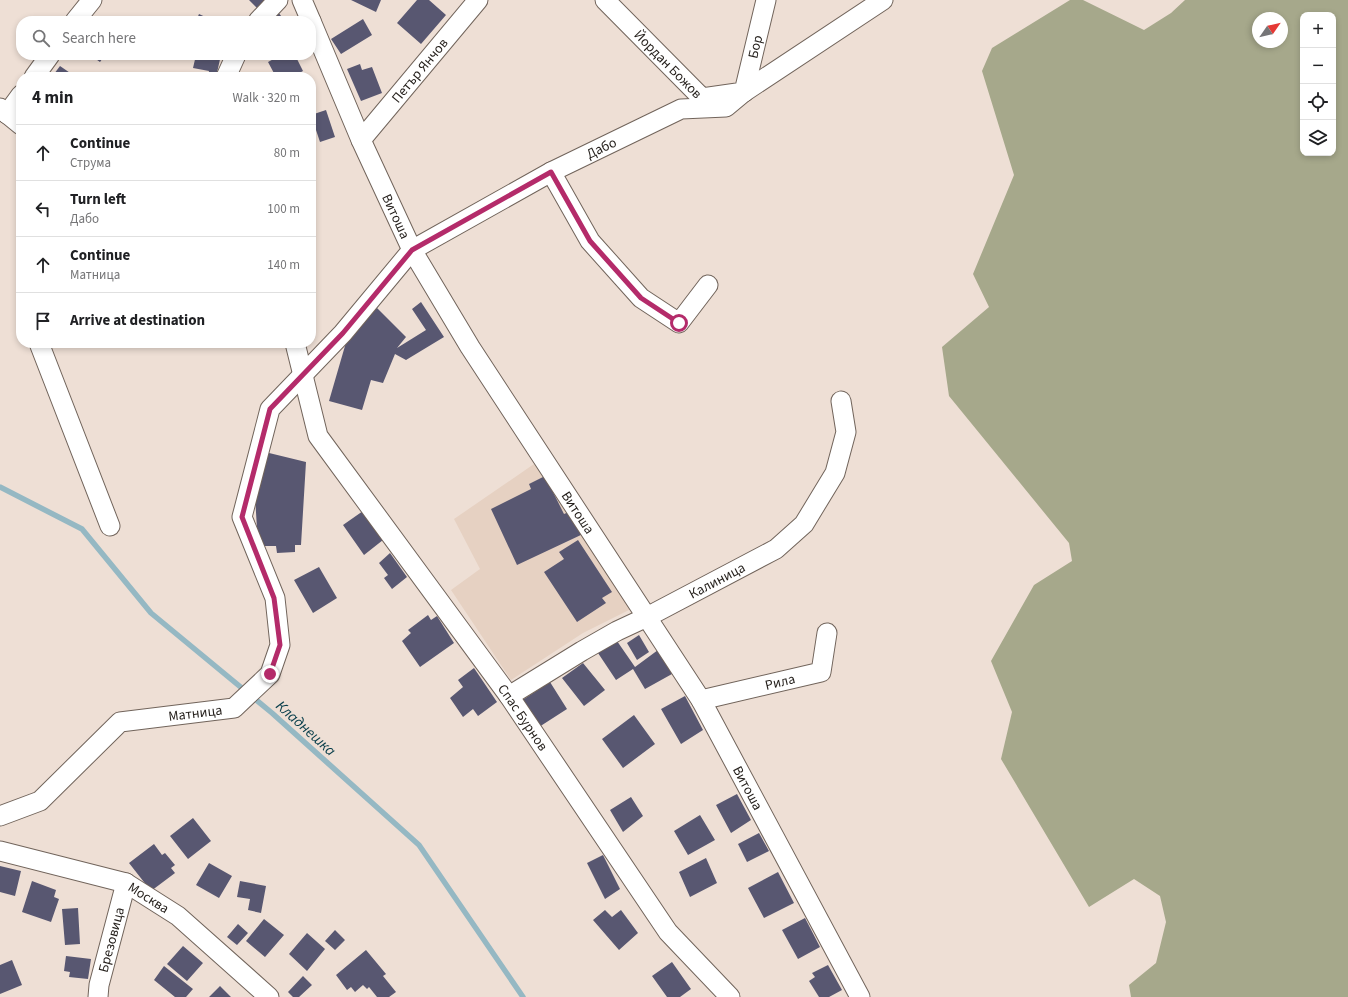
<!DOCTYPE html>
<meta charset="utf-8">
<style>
:root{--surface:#fff;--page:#f2f2f2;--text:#202124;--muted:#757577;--line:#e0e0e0}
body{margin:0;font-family:"Source Sans 3",sans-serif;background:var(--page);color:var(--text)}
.controls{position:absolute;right:12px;top:12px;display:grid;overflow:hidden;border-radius:8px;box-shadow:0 2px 6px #0003}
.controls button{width:36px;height:36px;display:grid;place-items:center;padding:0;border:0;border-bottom:1px solid var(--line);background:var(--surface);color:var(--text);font:20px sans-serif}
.compass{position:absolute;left:1252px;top:12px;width:36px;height:36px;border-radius:50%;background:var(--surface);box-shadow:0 2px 6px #0003;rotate:56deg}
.stop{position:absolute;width:12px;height:12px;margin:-9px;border:3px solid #b42b6a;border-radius:50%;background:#fff}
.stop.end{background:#b42b6a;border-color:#fff;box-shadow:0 1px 4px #0008}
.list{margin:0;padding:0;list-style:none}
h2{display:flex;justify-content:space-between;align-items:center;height:52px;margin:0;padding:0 16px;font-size:17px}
h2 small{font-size:13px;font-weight:400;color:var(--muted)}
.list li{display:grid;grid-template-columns:26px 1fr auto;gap:12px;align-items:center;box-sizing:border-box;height:56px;padding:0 16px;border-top:1px solid var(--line)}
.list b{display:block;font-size:15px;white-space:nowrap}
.list p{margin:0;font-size:13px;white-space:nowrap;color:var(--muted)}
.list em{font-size:13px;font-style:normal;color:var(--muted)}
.icon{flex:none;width:22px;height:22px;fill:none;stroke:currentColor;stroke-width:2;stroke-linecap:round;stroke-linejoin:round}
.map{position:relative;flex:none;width:1348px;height:997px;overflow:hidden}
.search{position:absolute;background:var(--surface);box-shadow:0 2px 6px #0003;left:16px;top:16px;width:300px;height:44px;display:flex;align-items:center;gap:10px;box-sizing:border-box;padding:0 14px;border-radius:16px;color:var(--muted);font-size:15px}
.panel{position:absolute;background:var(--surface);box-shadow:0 2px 6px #0003;left:16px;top:72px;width:300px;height:276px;border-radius:16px}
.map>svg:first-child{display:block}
.built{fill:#e6d1c2}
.forest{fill:#a6a88b;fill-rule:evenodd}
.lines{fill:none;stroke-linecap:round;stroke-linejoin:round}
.stream{stroke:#95b8c3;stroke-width:5.5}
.building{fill:#585771}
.minor-casing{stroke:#71645b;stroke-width:21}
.minor{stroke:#fff;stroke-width:19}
.route{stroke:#b42b6a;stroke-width:5}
.labels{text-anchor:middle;stroke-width:4;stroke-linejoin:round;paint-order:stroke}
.street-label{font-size:14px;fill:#231e1a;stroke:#eedfd5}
.water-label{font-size:15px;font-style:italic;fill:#073d4a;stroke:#eedfd5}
</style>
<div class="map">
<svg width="1348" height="997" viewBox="0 0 1348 997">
<rect width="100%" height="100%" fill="#eedfd5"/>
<!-- built -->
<path class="built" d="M 534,464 L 631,609 L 583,633 L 511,680 L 451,590 L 480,569 L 454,519 Z"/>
<!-- forest -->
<path class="forest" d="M 1070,0 L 1083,0 L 1144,30 L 1171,13 L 1185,0 L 1348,0 L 1348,997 L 1131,997 L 1129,985 L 1156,963 L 1166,922 L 1160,896 L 1134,879 L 1089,907 L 1001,759 L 1012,712 L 991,661 L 1034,585 L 1072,561 L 1069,543 L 949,396 L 942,347 L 989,307 L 973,274 L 1014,175 L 982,71 L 992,48 ZM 1303,15 L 1333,15 L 1333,153 L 1303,153 ZM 1258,18 L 1282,18 L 1282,42 L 1258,42 Z"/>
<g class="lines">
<!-- stream -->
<path class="stream" d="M 0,487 L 82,529 L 151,613 L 272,713 L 419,845 L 523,997"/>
</g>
<!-- building -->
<path class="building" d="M 249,0 L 271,0 L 260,11 Z
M 351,0 L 381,0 L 376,12 Z
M 417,0 L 429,0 L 446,15 L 421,44 L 397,23 Z
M 278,12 L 285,21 L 266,21 Z
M 199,14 L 214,21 L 196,21 Z
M 33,16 L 37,21 L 25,21 Z
M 363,19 L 372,35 L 341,54 L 331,39 Z
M 90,55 L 105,55 L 100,62 Z
M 196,55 L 221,55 L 216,77 L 208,76 L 209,71 L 193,68 Z
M 281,55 L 295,55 L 303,71 L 292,77 L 276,77 L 268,62 Z
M 360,64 L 362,70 L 372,67 L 382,93 L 361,101 L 347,69 Z
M 60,66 L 76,77 L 58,77 L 54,74 Z
M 326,110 L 335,137 L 320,142 L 311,115 Z
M 314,182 L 315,195 L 311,196 L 311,183 Z
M 421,302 L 444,337 L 406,360 L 395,354 L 383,383 L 371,380 L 362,410 L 329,401 L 347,339 L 377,308 L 406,337 L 397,348 L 426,330 L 412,309 Z
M 265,452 L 306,462 L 301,545 L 295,545 L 295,552 L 277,553 L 276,546 L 258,546 L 255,495 Z
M 545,476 L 564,514 L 571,511 L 583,534 L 517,565 L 491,509 L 531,489 L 529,484 Z
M 363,511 L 383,540 L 364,555 L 343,525 Z
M 578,540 L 612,592 L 602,598 L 606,603 L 577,622 L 544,572 L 564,559 L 559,552 Z
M 390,553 L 407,577 L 392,589 L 384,578 L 388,575 L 379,563 Z
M 319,567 L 337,598 L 313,613 L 294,580 Z
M 428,615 L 431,620 L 437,616 L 454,643 L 420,667 L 402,641 L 411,633 L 408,630 Z
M 639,635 L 649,652 L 637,660 L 627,643 Z
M 617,641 L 635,667 L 658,650 L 672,674 L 645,689 L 633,669 L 616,680 L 598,653 Z
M 583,663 L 605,690 L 584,706 L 562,678 Z
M 474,668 L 497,702 L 478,716 L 473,709 L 463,717 L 450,698 L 463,687 L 458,680 Z
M 550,682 L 567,709 L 539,727 L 521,701 Z
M 685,696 L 703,730 L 681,744 L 661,709 Z
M 634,715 L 655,744 L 623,768 L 602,739 Z
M 737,794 L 751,820 L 731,833 L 716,805 Z
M 631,797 L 643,816 L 623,832 L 610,810 Z
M 700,815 L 715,840 L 688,855 L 674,831 Z
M 193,818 L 211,841 L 188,859 L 170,836 Z
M 759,833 L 769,851 L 747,862 L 738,844 Z
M 154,844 L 162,855 L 165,853 L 175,865 L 171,868 L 175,873 L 151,891 L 129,863 Z
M 603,855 L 620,889 L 605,899 L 587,863 Z
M 706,858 L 717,883 L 690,897 L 679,872 Z
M 209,863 L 232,876 L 219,898 L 196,885 Z
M 0,866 L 21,871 L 15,896 L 0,892 Z
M 778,872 L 794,903 L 764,918 L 748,888 Z
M 32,881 L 56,890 L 54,897 L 59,899 L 51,922 L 22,912 Z
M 240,881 L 266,886 L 261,913 L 248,910 L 250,899 L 237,897 Z
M 78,908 L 80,944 L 65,945 L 62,909 Z
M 605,910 L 612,917 L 621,910 L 638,933 L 619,950 L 593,920 Z
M 805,918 L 820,947 L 798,959 L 782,930 Z
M 264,919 L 284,935 L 265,957 L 246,941 Z
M 238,924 L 248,933 L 237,945 L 227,937 Z
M 335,930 L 345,940 L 335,950 L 325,941 Z
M 307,933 L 325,949 L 307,971 L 289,954 Z
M 183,946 L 203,963 L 187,981 L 167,964 Z
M 366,950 L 386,974 L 383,976 L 396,992 L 389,997 L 377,997 L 369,987 L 367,989 L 363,985 L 355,992 L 351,987 L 347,990 L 336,975 Z
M 66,956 L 91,959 L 88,979 L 69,977 L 70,972 L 64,971 Z
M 12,960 L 22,985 L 0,994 L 0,965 Z
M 672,962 L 691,989 L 680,997 L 667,997 L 652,976 Z
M 828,965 L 842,990 L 829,997 L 819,997 L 809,981 L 815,977 L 812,973 Z
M 164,966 L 193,989 L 186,997 L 175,997 L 154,980 Z
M 303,976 L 312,985 L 299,997 L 293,997 L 288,992 Z
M 220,986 L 231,997 L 209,997 Z"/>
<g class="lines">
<!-- minor casing -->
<g class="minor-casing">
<g id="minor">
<path d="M 302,0 L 311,21"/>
<path id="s1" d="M 605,0 L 702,98 L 744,92 L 766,0"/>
<path d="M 75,21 L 92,0"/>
<path d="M 258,21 L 278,0"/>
<path id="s2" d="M 311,21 L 361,140 L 412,250 L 470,347 L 701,700 L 860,997"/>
<path d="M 34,77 L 50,55"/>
<path d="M 226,77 L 236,55"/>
<path d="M 0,108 L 21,125"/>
<path d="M 7,114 L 21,95"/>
<path id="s3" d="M 361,140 L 478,0"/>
<path d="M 551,172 L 590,241 L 641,298 L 679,323 L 708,285"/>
<path d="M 39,343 L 110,526"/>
<path id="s4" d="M 295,343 L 318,436 L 509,696 L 668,932 L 730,997"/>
<path id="s5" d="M 509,696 L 582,651 L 617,631 L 647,617 L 776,549 L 804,524 L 835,473 L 846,432 L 841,401"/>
<path id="s6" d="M 701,700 L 821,672 L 827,633"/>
<path id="s7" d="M 0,816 L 40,801 L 120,722 L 234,708 L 270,674 L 280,645 L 275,598 L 242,517 L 270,409 L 343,333 L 412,250 L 551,172 L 681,109 L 726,107 L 744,92 L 883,0"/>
<path id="s8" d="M 0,851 L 126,883 L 178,916 L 269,997"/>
<path id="s9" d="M 98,997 L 99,985 L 126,883"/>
</g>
</g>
<!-- minor -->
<use href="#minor" class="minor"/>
</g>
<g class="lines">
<!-- route -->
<path class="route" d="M 270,674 L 280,645 L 274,598 L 242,517 L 270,409 L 343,333 L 412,250 L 551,172 L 590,241 L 641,298 L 679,323"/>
</g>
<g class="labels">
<!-- street labels -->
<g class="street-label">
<text dy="5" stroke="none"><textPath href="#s1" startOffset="227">Бор</textPath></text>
<text dy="5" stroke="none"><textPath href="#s1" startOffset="90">Йордан Божов</textPath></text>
<text dy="5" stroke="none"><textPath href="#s3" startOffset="91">Петър Янчов</textPath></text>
<text dy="5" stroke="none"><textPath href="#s7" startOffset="1025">Дабо</textPath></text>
<text dy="5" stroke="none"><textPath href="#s2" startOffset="213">Витоша</textPath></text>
<text dy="5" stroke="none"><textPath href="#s2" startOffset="561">Витоша</textPath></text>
<text dy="5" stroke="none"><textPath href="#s5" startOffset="238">Калиница</textPath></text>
<text dy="5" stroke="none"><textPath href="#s6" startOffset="81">Рила</textPath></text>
<text dy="5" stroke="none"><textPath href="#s7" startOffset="231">Матница</textPath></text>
<text dy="5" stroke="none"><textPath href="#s4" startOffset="444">Спас Бурнов</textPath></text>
<text dy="5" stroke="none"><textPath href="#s2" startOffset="885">Витоша</textPath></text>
<text dy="5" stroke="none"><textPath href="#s8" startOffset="157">Москва</textPath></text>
<text dy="5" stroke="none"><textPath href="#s9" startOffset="59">Брезовица</textPath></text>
</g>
<!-- water labels -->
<g class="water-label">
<text transform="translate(306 728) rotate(42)" y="5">Кладнешка</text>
</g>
</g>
</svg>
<div class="controls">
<button>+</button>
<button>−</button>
<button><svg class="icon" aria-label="locate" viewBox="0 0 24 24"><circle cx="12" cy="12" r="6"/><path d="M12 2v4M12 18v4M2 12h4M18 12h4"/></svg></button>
<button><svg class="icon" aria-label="layers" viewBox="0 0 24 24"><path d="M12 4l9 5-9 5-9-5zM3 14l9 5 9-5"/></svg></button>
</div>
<svg class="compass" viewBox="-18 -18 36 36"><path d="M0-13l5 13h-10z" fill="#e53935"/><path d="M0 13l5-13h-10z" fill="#757577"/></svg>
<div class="stop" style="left:679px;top:323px"></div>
<div class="stop end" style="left:270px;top:674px"></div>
<div class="search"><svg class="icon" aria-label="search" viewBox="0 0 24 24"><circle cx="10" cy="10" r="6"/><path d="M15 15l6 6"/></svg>Search here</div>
<section class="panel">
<h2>4 min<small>Walk · 320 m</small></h2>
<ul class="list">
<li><svg class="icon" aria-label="ahead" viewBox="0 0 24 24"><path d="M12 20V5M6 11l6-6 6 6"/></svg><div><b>Continue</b><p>Струма</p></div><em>80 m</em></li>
<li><svg class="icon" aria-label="left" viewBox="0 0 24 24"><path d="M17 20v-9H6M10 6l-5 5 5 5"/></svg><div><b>Turn left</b><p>Дабо</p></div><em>100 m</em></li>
<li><svg class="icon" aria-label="ahead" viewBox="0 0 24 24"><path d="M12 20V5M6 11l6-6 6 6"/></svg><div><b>Continue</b><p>Матница</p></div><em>140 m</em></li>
<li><svg class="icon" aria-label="arrive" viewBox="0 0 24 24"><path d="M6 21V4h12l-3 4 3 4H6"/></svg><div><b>Arrive at destination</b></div></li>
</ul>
</section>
</div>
